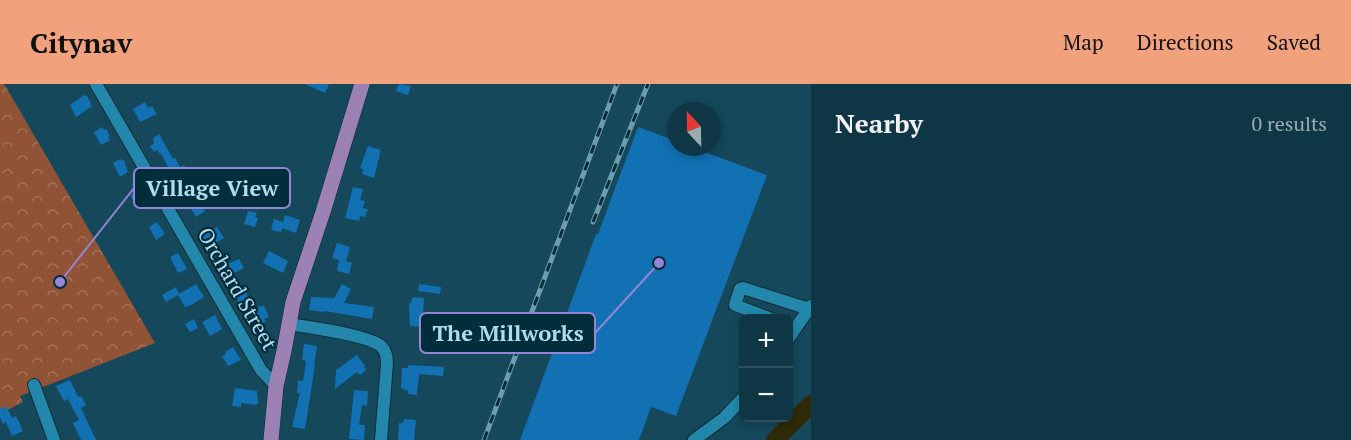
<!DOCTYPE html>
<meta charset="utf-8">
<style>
:root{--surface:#0f3644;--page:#183e4b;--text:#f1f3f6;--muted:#9babb2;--line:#2f505d;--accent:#f1a17c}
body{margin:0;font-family:"PT Serif",serif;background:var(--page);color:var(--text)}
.controls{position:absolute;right:18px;bottom:18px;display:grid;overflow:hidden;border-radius:9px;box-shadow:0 3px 9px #0003}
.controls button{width:54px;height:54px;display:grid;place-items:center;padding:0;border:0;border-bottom:2px solid var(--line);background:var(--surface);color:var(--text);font:30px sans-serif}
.compass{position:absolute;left:667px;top:18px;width:54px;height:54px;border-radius:50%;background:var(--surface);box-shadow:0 3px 9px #0003;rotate:338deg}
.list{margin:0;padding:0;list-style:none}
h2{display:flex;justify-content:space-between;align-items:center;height:78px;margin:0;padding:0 24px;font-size:26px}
h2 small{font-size:20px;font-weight:400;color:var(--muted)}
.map{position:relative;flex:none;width:811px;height:356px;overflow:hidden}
header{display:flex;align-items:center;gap:36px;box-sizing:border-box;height:84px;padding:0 30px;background:var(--accent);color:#111}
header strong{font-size:28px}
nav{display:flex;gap:33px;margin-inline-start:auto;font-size:21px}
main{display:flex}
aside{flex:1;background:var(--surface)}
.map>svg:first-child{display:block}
.park{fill:url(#park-crowns)}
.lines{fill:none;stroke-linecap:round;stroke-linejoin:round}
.river{stroke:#2d2b08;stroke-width:18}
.building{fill:#1271b2}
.minor-casing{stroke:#0e2c37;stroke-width:14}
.major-casing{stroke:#0e2c37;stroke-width:16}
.minor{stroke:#2287aa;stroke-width:12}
.major{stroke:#9c81b5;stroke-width:15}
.rail-casing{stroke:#6d9cae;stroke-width:5}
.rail{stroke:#022d3b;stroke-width:3;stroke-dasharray:9;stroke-linecap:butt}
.labels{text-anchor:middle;stroke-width:4.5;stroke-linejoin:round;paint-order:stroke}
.street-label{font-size:21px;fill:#b1dcee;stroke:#022d3b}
.leader{fill:none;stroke:#9684d6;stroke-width:2}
.callout-dot{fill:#9684d6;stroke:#022d3b;stroke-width:2}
.callout{fill:#022d3b;stroke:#9684d6;stroke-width:2}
.callout-label{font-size:22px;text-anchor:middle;font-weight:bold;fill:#b1dcee}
</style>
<header>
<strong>Citynav</strong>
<nav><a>Map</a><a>Directions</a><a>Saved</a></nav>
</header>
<main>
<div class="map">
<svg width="811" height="356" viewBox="0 0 811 356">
<defs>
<pattern id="park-crowns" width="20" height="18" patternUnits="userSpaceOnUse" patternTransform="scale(1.5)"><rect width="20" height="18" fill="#905335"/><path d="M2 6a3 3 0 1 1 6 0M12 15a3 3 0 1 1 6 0" fill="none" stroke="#a2735c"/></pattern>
</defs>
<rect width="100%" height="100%" fill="#14485a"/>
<!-- park -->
<path class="park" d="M 0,0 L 4,0 L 6,3 L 155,259 L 20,312 L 23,318 L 0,330 Z"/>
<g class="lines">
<!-- river -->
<path class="river" d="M 775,356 L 811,320"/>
</g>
<!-- building -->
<path class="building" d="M 305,0 L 329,0 L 325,9 Z
M 399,0 L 411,2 L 408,11 L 396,7 Z
M 84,11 L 87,12 L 92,22 L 76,33 L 70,21 Z
M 145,18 L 148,24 L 152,22 L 157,30 L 140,38 L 133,25 Z
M 102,43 L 104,46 L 106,45 L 110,52 L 108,53 L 110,56 L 101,61 L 94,48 Z
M 638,43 L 676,57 L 676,63 L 691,63 L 767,91 L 676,332 L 651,323 L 639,356 L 520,356 L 596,150 L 598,150 Z
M 159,50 L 173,75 L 175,74 L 180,83 L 184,81 L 191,94 L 178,101 L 176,98 L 165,104 L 162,97 L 172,91 L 161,69 L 160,70 L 157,66 L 154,68 L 150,62 L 154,60 L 153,54 Z
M 368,62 L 381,66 L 374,94 L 362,90 L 363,85 L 360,84 Z
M 121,75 L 122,77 L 124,76 L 128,88 L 120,93 L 113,79 Z
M 353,103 L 363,105 L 360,116 L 365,117 L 363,124 L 368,125 L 365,133 L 360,132 L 359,137 L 345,134 Z
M 139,106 L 146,119 L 138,124 L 130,111 Z
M 197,115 L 205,127 L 196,133 L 188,120 Z
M 248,127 L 257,129 L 255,133 L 258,134 L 255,143 L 244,140 Z
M 285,131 L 300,136 L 296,149 L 282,144 L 281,148 L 271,146 L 274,135 L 283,138 Z
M 157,138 L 165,150 L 156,156 L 149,143 Z
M 217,143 L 224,154 L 209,163 L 202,152 Z
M 337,159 L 350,163 L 346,177 L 352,179 L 349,190 L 337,187 L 339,176 L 332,174 Z
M 269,167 L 288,177 L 283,189 L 263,179 Z
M 178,169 L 187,185 L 178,189 L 170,173 Z
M 239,175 L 244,184 L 230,191 L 225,181 Z
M 196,200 L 204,213 L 191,221 L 185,223 L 178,211 L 166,218 L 162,211 L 176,203 L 179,210 Z
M 342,200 L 351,205 L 344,219 L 374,223 L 372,235 L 325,227 L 324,228 L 309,226 L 311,213 L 334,214 Z
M 419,200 L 441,203 L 440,210 L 418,207 Z
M 245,207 L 250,216 L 240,221 L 235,212 Z
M 413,213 L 424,214 L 422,243 L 410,242 L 409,222 Z
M 261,222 L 264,222 L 269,233 L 264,235 L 266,237 L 258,241 L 251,227 Z
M 215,231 L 222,245 L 210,252 L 202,238 Z
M 194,235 L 198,244 L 190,248 L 185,240 Z
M 304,260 L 317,262 L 314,281 L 315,281 L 305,345 L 292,343 L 300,309 L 297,309 L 298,297 L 303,297 L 306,277 L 302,276 Z
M 233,263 L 241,276 L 228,282 L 222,272 L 226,270 L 225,268 Z
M 357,271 L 365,282 L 364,283 L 366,286 L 360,291 L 357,288 L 335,305 L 336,286 Z
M 408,281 L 444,283 L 443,292 L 419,290 L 417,311 L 408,310 L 408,307 L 401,304 L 402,284 L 408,284 Z
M 70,296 L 78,313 L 81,312 L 86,321 L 81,324 L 96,356 L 81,356 L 73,339 L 79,336 L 68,315 L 64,317 L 56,302 Z
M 235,304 L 257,307 L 258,319 L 256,321 L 241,319 L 241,323 L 232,322 Z
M 354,306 L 368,307 L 367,322 L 362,321 L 359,341 L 365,341 L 364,356 L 349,355 Z
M 6,322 L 12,334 L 16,332 L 23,347 L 12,352 L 6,338 L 3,340 L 0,333 L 0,325 Z
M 404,335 L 416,336 L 414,356 L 398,356 L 399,339 L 403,339 Z"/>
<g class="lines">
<!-- minor casing -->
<g class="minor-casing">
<path id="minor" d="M 96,0 L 261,286 L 276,302
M 769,234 L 735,221 L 740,205 L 743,204 L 809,225
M 289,240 C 308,243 369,251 381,262 C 386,267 387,272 387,279 L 381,356
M 788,255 L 811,222
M 34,301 L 54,356
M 694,356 L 724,334 L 744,313"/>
</g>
<!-- major casing -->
<g class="major-casing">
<path id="major" d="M 271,356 L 276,302 L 284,267 L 293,218 L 323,128 L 362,0"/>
</g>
<!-- minor -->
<use href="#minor" class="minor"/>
<!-- major -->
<use href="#major" class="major"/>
<!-- rail casing -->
<g class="rail-casing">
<path id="rail" d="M 593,138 L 648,0
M 484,356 L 617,0"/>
</g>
<!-- rail -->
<use href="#rail" class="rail"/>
</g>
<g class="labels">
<!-- street labels -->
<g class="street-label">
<text transform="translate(237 205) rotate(60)" y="7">Orchard Street</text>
</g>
</g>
<!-- callouts -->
<path class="leader" d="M60 198L134 104M659 179L595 249"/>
<g class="callout-dot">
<circle cx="60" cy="198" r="6"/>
<circle cx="659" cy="179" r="6"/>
</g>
<g class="callout">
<rect x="134" y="84" width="156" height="40" rx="6"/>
<rect x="420" y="229" width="175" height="40" rx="6"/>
</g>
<g class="callout-label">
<text x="212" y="112">Village View</text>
<text x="508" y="257">The Millworks</text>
</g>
</svg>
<div class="controls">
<button>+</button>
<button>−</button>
</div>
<svg class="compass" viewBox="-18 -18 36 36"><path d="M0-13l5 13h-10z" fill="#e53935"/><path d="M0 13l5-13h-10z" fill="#9babb2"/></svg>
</div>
<aside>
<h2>Nearby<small>0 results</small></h2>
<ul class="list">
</ul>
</aside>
</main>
